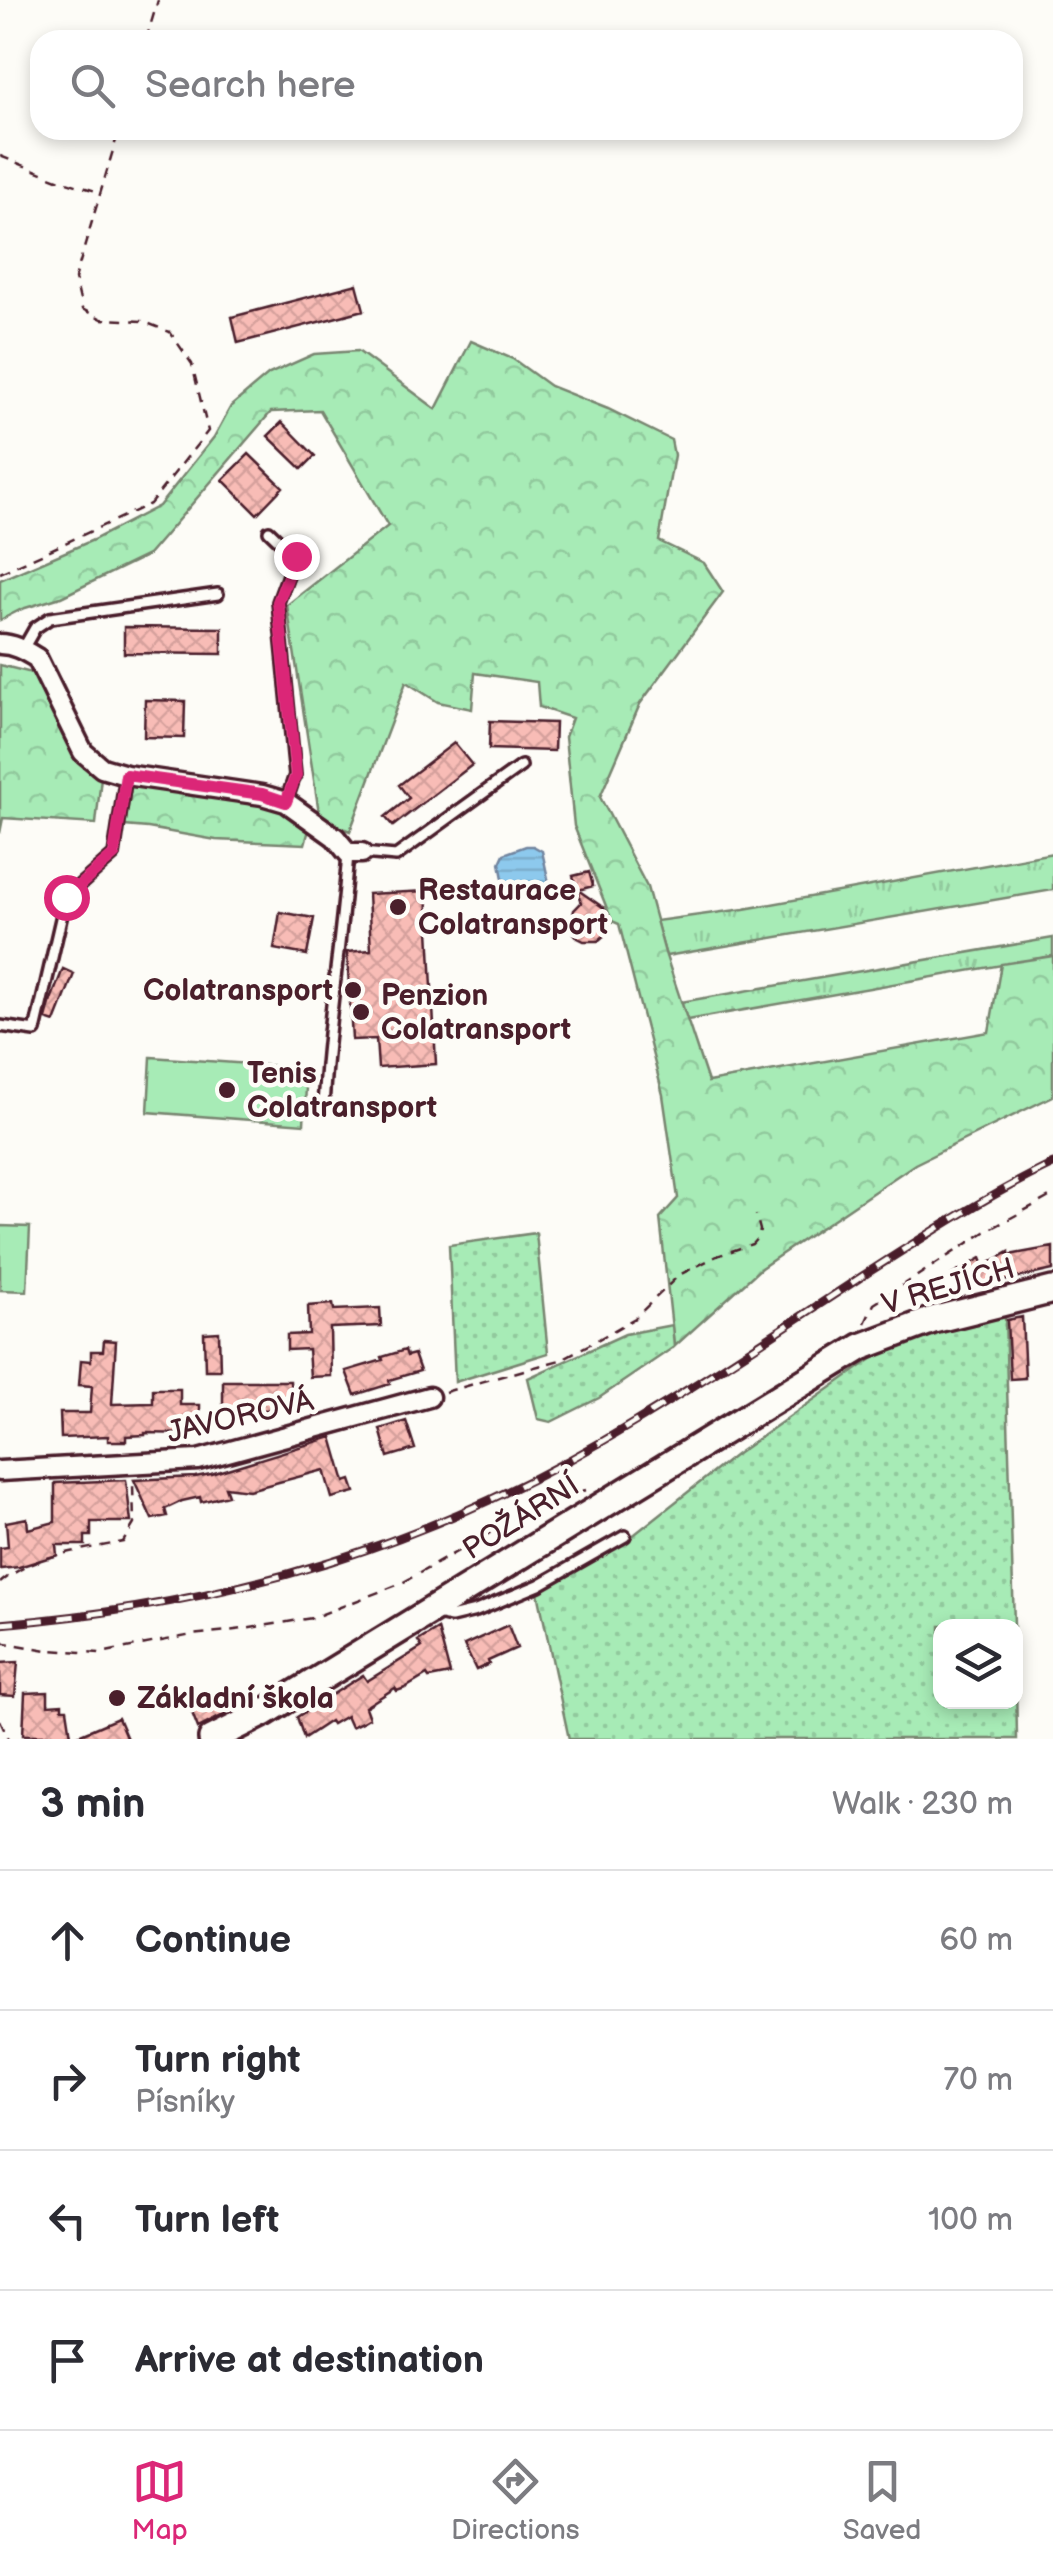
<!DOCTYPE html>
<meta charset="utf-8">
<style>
:root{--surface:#fff;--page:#f2f2f3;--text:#2b2b33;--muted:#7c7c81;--line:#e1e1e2;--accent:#db2777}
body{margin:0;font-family:"Balsamiq Sans",sans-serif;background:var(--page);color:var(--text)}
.controls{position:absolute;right:30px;bottom:30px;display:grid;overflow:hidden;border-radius:20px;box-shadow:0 5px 15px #0003}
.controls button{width:90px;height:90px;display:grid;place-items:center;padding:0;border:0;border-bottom:2px solid var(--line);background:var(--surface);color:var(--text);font:50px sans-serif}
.stop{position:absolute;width:30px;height:30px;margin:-22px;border:8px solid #db2777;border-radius:50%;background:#fff}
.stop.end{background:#db2777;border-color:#fff;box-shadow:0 2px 10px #0008}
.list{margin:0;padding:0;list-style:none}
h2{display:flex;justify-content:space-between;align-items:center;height:130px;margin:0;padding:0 40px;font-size:42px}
h2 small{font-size:32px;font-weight:400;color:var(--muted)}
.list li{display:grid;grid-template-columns:65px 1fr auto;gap:30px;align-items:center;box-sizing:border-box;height:140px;padding:0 40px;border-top:2px solid var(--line)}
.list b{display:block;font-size:38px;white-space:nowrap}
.list p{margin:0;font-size:32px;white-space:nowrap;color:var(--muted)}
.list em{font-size:32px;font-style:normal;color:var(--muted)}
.icon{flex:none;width:55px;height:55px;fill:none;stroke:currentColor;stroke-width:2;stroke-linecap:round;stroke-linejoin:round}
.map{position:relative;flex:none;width:1053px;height:1739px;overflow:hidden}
.search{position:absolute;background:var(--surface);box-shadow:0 5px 15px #0003;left:30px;right:30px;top:30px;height:110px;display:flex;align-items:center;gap:25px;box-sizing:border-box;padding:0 35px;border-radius:30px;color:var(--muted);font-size:38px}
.sheet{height:690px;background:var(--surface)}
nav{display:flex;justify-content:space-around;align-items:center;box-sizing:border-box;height:140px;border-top:2px solid var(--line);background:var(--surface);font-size:28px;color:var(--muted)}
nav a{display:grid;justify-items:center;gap:5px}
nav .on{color:var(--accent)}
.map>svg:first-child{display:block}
.grass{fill:url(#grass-tufts);stroke:#788570;stroke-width:2.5}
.forest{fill:url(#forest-crowns);stroke:#788570;stroke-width:2.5}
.garden{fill:url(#garden-dots);stroke:#788570;stroke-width:2.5}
.pitch{fill:#a7ebb6;stroke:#788570;stroke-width:2.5}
.water{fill:url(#water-rules);stroke:#72859f;stroke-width:2.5}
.building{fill:url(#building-cross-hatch);stroke:#4a1f2b;stroke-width:2.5}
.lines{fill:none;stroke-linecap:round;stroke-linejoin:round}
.lane-casing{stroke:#4a1f2b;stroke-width:16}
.street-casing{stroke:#4a1f2b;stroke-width:25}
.secondary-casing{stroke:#4a1f2b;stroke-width:32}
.path{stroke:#4a1f2b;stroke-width:2.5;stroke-dasharray:10 8;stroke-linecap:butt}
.lane{stroke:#fdfcf7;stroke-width:9}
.street{stroke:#fdfcf7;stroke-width:18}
.secondary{stroke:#fdfcf7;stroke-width:25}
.rail-casing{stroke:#4a1f2b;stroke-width:9}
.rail{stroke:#fdfcf7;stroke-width:5;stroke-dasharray:15;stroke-linecap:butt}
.route{stroke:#db2777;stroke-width:12}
.poi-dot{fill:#4a1f2b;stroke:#fdfcf7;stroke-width:4}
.labels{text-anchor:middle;stroke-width:9;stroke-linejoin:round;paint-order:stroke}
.poi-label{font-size:30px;font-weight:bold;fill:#4a1f2b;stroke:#fdfcf7;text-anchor:start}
.street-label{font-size:30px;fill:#4a1f2b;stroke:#fdfcf7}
</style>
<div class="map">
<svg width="1053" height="1739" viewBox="0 0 1053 1739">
<defs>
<pattern id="grass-tufts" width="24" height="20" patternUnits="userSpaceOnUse" patternTransform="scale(2.5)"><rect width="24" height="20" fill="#a7ebb6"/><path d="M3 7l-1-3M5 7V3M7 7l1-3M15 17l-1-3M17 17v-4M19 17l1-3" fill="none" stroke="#91c99d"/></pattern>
<pattern id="forest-crowns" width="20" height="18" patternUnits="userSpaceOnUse" patternTransform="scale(2.5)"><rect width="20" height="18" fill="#a7ebb6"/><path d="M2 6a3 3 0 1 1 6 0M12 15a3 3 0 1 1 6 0" fill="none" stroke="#91c99d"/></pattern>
<pattern id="garden-dots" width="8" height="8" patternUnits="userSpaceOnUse" patternTransform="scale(2.5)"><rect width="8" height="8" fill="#a7ebb6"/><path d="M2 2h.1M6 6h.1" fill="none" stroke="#91c99d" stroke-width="1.8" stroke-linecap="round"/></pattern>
<pattern id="water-rules" width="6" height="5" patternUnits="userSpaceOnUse" patternTransform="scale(2.5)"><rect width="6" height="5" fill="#8dc9ed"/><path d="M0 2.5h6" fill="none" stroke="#7baccb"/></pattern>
<pattern id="building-cross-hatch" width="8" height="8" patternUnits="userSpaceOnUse" patternTransform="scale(2.5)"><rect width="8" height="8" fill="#f8bcb6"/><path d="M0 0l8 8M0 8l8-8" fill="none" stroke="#d6a19d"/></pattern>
</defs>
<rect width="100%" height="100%" fill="#fdfcf7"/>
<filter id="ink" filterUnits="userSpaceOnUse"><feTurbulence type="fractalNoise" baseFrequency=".01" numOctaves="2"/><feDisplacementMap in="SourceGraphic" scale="20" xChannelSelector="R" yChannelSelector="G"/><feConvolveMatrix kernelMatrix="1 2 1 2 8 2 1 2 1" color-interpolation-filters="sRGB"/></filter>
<g filter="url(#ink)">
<!-- grass -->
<path class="grass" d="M 1053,853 L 1053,890 L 666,956 L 656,921 L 744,909 Z
M 1053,938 L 1053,956 L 687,1020 L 681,1002 Z"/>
<!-- forest -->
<path class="forest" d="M 471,341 L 513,359 L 550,386 L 608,409 L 671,440 L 674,455 L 659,541 L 704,563 L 723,592 L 640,704 L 600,797 L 647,887 L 665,953 L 708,1082 L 989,1032 L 1001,964 L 1053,956 L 1053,1096 L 915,1164 L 761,1268 L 674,1347 L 660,1218 L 678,1198 L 663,1095 L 619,924 L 612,921 L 574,826 L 565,737 L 572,718 L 539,707 L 537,682 L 475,673 L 472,709 L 438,702 L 406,682 L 350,831 L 320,819 L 287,605 L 388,526 L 320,410 L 271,412 L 148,555 L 61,597 L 22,609 L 0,620 L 0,580 L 93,540 L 159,506 L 214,437 L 231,406 L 269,374 L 314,354 L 358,351 L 436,409 Z
M 0,665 L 36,674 L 76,757 L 101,777 L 96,824 L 3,818 L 0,833 Z
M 132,781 L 258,800 L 290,810 L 310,826 L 305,844 L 216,840 L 148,828 L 125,826 Z"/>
<!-- garden -->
<path class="garden" d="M 536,1233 L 548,1353 L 455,1382 L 449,1245 Z
M 1005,1316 L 1014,1626 L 940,1626 L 940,1701 L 1016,1701 L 1016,1679 L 1017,1739 L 569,1739 L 537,1588 L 626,1541 L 735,1455 L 893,1344 L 926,1331 Z
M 672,1325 L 674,1347 L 599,1398 L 551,1422 L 538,1419 L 528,1378 L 625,1334 Z"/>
<!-- pitch -->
<path class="pitch" d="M 151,1057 L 307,1068 L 304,1124 L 148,1112 Z
M 0,1226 L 30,1227 L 27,1291 L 0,1290 Z"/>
<!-- water -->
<path class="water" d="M 526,846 L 533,846 L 542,851 L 549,883 L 542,893 L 515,901 L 506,894 L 500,863 L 504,854 Z"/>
<!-- building -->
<path class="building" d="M 357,284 L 364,310 L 238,343 L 232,317 Z
M 282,422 L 315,456 L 302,469 L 268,436 Z
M 249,454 L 283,487 L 257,514 L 223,480 Z
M 124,627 L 222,628 L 222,654 L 124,653 Z
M 145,700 L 185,701 L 184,738 L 144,737 Z
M 490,721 L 555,723 L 554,751 L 489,749 Z
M 454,743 L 472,765 L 393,826 L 385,817 L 409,798 L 399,785 Z
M 589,872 L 593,886 L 578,890 L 604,908 L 609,920 L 607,933 L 598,941 L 584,941 L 578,938 L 573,932 L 571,924 L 574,910 L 581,903 L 573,876 Z
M 427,891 L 436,1064 L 378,1068 L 376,1039 L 352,1040 L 347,952 L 371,950 L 368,894 Z
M 280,912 L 314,918 L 307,955 L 274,949 Z
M 63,969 L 74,974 L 55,1022 L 46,1019 L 51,1000 Z
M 1053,1247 L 1053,1270 L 958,1291 L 952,1275 L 981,1258 L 984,1266 L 1009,1252 L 1009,1255 Z
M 333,1304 L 334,1310 L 380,1308 L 381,1326 L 330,1328 L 331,1376 L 310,1377 L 308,1349 L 287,1350 L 287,1335 L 309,1334 L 308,1306 Z
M 1022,1317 L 1025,1378 L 1010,1379 L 1007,1320 Z
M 219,1332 L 220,1370 L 205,1370 L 204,1333 Z
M 104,1340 L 116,1341 L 112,1404 L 153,1403 L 153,1389 L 180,1389 L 180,1405 L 200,1405 L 200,1432 L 189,1432 L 189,1434 L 145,1433 L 145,1435 L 126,1436 L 126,1441 L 108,1441 L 108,1436 L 61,1438 L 60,1413 L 90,1413 L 92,1386 L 79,1385 L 81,1360 L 91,1361 L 91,1351 L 103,1351 Z
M 405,1350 L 407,1356 L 414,1354 L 420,1371 L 389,1380 L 390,1384 L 355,1395 L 346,1371 L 383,1360 L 382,1357 Z
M 223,1381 L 290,1381 L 291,1409 L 223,1411 Z
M 406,1421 L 415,1449 L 388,1457 L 380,1429 Z
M 332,1437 L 345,1482 L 351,1480 L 355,1492 L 332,1498 L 324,1470 L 249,1490 L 225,1487 L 228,1495 L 201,1502 L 200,1497 L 182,1501 L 165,1509 L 167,1516 L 152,1519 L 134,1480 L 195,1477 L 211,1474 Z
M 126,1480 L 131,1522 L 91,1522 L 91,1536 L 85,1536 L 85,1545 L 56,1545 L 57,1555 L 19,1567 L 0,1569 L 0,1548 L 8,1547 L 6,1522 L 27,1518 L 28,1529 L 55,1522 L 55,1483 Z
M 508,1625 L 517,1648 L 488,1661 L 489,1664 L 476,1670 L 464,1645 Z
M 438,1629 L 450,1674 L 429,1678 L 427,1675 L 405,1688 L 397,1691 L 395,1688 L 365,1707 L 369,1718 L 362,1722 L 351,1727 L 346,1716 L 332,1724 L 330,1721 L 304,1738 L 297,1717 L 363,1675 L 367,1681 L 422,1647 L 418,1641 Z
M 18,1662 L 15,1696 L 0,1695 L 0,1663 Z
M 48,1692 L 48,1705 L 62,1704 L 62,1709 L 67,1709 L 71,1735 L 23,1735 L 25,1693 Z
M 206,1696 L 209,1703 L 222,1697 L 229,1712 L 198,1728 L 189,1705 Z
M 118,1718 L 127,1739 L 69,1739 Z"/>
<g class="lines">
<!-- lane casing -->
<g class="lane-casing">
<path id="lane" d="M 269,531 L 295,556 L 278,602 L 295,775 L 286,802
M 23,649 L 35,628 L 50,618 L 218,594
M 362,853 L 396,856 L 521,766
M 0,1026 L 35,1031 L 66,897 L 114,855 L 126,775
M 323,1108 C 327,1023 342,938 348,853
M 437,1614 L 451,1617 L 476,1611 L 539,1585 L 625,1536"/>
</g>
<!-- street casing -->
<g class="street-casing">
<path id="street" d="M 0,644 C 14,644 25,651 37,658 L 83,752 L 102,768 L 126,775 L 262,795 L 286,802 L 335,837 L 348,853 L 362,853
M 0,1471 L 198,1460 L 429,1397"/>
</g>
<!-- secondary casing -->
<g class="secondary-casing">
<path id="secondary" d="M 212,1739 L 264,1713 L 861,1347 L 933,1320 L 1053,1290"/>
</g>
<!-- path -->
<path class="path" d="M 146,40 L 158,0
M 0,156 L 60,180 L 99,192
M 0,573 L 150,504 L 208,431 L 192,364 L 170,332 L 142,321 L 102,319 L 82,309 L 75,279 L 119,130
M 865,1323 L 874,1304 L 985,1232 L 1053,1195
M 445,1392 L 560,1360 L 592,1343 L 635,1318 L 679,1275 L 717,1256 L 752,1244 L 759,1236 L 760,1230 L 756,1215
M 0,1583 C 33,1555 82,1550 123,1542 L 134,1524 L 133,1483
M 0,1642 L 47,1650 L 101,1653 L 192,1635 L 244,1629 L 312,1618 L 402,1583 L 509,1522 L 563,1496 L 586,1490
M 0,1720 L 9,1739"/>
<!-- lane -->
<use href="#lane" class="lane"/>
<!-- street -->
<use href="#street" class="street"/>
<!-- secondary -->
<use href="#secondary" class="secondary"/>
<!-- rail casing -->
<g class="rail-casing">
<path id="rail" d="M 0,1624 C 232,1605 436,1544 635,1422 C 713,1375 788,1325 864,1275 C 925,1236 988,1195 1053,1164"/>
</g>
<!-- rail -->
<use href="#rail" class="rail"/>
</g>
</g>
<g class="lines" filter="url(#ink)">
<!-- route -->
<path class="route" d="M 66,897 L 114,855 L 126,775 L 262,794 L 286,802 L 296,775 L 278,602 L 296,556"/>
</g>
<!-- markers -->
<g class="poi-dot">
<circle cx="398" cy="907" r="10"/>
<circle cx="353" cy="990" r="10"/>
<circle cx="361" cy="1012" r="10"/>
<circle cx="227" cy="1090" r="10"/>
<circle cx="117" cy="1698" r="10"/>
</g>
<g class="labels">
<!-- poi labels -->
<g class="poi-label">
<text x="418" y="900">Restaurace<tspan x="418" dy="34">Colatransport</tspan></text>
<text x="333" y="1000" text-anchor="end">Colatransport</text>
<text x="381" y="1005">Penzion<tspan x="381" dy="34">Colatransport</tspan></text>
<text x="247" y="1083">Tenis<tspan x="247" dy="34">Colatransport</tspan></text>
<text x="137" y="1708">Základní škola</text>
</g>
<!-- street labels -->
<g class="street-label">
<text transform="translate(948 1286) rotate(-16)" y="10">V REJÍCH</text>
<text transform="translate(240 1416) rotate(-13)" y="10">JAVOROVÁ</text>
<text transform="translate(521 1517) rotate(-32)" y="10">POŽÁRNÍ</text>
</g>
</g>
</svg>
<div class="controls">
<button><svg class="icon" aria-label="layers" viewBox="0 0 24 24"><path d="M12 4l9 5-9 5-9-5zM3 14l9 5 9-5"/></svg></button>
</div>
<div class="stop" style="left:66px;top:897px"></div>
<div class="stop end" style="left:296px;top:556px"></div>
<div class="search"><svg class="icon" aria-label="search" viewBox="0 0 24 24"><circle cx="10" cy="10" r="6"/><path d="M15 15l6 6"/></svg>Search here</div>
</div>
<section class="sheet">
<h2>3 min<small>Walk · 230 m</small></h2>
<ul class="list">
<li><svg class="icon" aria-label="ahead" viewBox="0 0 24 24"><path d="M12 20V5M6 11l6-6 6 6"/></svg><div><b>Continue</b></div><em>60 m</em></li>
<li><svg class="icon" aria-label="right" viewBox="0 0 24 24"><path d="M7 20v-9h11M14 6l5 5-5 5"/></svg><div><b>Turn right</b><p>Písníky</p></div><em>70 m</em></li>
<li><svg class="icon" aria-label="left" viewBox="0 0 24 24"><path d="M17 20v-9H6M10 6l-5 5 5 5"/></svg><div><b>Turn left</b></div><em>100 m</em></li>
<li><svg class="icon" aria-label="arrive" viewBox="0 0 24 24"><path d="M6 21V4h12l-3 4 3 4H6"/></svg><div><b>Arrive at destination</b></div></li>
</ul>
</section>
<nav>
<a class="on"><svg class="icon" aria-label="map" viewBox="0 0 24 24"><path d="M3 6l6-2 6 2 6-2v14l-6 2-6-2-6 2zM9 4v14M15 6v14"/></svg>Map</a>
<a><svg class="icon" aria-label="directions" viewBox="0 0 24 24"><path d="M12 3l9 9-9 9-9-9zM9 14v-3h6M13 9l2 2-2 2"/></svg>Directions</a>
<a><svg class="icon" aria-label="saved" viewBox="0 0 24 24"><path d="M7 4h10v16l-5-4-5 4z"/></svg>Saved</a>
</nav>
